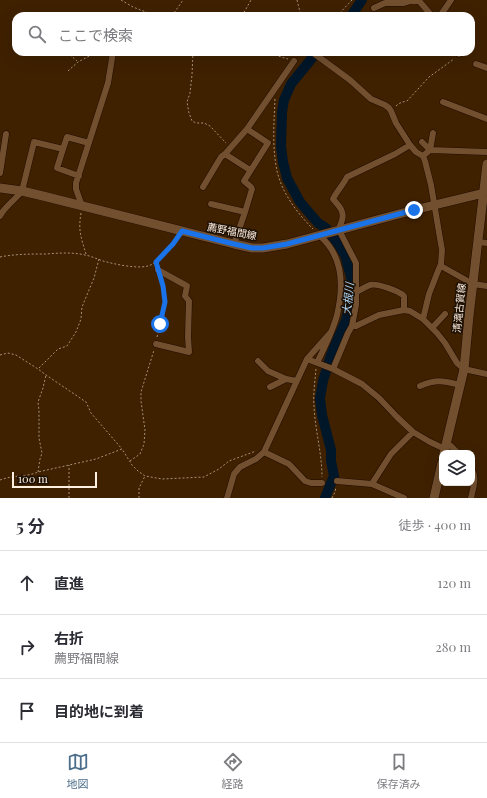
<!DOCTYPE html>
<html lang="ja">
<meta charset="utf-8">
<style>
:root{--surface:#fff;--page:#f2f2f3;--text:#2b2b33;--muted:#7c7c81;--line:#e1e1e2;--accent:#4d6e8b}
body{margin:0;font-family:"Playfair Display","Noto Sans JP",serif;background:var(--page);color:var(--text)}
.controls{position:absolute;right:12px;bottom:12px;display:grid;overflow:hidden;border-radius:8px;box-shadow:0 4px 16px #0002}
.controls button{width:36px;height:36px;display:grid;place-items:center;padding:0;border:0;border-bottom:1px solid var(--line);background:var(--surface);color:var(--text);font:20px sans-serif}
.scale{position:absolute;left:12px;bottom:10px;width:85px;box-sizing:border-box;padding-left:4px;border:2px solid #ffefe1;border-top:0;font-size:11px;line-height:14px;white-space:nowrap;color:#ffefe1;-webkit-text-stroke:3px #1c0f03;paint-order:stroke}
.stop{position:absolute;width:12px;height:12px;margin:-9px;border:3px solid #1a73e8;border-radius:50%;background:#fff}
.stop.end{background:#1a73e8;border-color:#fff;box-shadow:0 1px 4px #0008}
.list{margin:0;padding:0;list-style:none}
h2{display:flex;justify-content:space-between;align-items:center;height:52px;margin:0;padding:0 16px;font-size:17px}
h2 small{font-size:13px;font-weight:400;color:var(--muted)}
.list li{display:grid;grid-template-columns:26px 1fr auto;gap:12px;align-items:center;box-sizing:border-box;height:64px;padding:0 16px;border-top:1px solid var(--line)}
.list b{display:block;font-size:15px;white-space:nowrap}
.list p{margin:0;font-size:13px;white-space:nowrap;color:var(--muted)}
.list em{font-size:13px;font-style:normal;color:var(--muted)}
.icon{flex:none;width:22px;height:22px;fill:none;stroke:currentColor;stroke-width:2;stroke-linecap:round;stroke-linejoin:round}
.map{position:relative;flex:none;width:487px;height:498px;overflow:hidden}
.search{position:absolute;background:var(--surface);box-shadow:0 4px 16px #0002;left:12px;right:12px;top:12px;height:44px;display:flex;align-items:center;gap:10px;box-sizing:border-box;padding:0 14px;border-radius:12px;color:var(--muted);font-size:15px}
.sheet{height:244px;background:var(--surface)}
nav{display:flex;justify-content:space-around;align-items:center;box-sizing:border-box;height:56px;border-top:1px solid var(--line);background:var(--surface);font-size:11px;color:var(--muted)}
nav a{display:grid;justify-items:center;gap:2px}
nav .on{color:var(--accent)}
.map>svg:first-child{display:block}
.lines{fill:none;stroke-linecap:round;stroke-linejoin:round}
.river{stroke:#001629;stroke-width:10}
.street-casing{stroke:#220c00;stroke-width:7}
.secondary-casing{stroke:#220c00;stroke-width:10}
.path{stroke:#a68f78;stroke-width:1;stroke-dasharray:2 2;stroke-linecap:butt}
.street{stroke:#714f2f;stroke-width:6}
.secondary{stroke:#714f2f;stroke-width:9}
.route{stroke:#1a73e8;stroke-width:5}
.labels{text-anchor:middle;stroke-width:3;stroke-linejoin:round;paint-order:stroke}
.street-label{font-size:10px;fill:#ffefe1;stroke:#1c0f03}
.water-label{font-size:11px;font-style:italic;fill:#aad2f2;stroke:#1c0f03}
</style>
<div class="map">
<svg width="487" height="498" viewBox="0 0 487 498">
<rect width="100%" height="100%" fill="#3f2100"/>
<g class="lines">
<!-- river -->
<path class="river" d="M 351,16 L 362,0
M 317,52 L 291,84 L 284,100 L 282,112 L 281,146 L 283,162 L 287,178 L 300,202 L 318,223 L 326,228 L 337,242 L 345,255 L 352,281 L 350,302 L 346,320 L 331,355 L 323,381 L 320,398 L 322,415 L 331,450 L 331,461 L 334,476 L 325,498"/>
<!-- street casing -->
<g class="street-casing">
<path id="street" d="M 374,8 L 385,3 L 404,3 L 414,0 L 420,2 L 432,16
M 440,16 L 451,0
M 312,52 L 350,80 L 371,99 L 385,105 L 389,108 L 391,111 L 396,123 L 410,145 L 416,152 L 423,156 L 425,161 L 431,185 L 442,250 L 441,264 L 438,271 L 429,294 L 423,319
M 457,52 L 459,54
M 476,64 L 487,68
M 443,102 L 487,119
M 422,142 L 430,150
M 63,149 L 57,168 L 79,176
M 430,150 L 433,133
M 423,156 L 430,150 L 487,152
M 250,170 L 225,154 L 247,129 L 294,61
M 0,173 L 6,134
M 203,187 L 221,157 L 225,154
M 211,204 L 245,212
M 82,206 L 76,189 L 76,183 L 108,83 L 113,52
M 0,216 C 5,206 15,200 22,191 L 34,142 L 63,149 L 67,137 L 89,143
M 478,242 L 487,243
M 234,244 L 245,212 L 252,189 L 251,187 L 244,181 L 268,143 L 247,129
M 441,266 L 473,284 L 487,286
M 355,293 C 360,290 365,287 370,285 C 377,283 399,291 404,296 L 404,310
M 352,326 L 356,326 L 379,315 L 404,310 L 410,311 L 423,319 L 437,333 L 445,343 L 457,363 L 464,369 L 487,374
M 432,328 L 445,314
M 156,344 L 189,352 L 188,337 L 189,301 L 185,296 L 187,286 L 158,270
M 307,359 L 333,369 L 362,384 L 379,398 L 397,417 L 413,432 L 430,442 L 445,449
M 258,361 L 268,371 L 286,379 L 297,381
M 317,363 C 324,348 333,331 337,315 C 344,286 343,256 320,236
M 333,369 L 348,333 L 352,326 L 356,305 L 356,263 L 339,230 C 339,226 341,225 342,220 C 345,211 338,205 333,199 C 337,191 343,185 347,177 L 395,154 L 410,145
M 420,386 C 437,379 443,381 460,385
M 270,387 L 286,379
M 446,443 L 451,446 L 458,453
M 264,452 L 289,464 L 305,481 L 311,483 L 322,483
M 337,481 L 372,484 L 404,498
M 372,484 L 375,479 L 391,454 L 413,432
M 227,498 L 230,488 L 234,474 L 240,467 L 256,459 L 264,452 L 307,359 L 331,332
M 471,498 C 473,488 477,479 472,470"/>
</g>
<!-- secondary casing -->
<g class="secondary-casing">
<path id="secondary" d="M 0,188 L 22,191 L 43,196 L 234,244 L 252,248 L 263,248 L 287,244 L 414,210 L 484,193
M 444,453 L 464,369 L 469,316 L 487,164
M 434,498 L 442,463"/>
</g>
<!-- path -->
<path class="path" d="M 121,0 L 133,7 L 156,16
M 297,0 L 301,16
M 172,16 L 183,0
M 242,16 L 251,0
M 337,16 L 352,0
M 67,52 L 77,61
M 193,52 L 192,75 L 190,93 L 187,102 L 189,113 L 192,121 L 196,123 L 204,123 L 210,126 L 226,143
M 272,52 L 278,56 L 288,59
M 299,56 L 302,52
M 68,71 L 78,62 L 97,52
M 275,99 C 274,123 272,147 277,171 C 282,193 297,213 313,229
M 396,106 C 399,103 402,102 407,101 L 429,77 L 454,59
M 81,213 C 78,231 81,237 86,254
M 0,257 C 15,254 30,254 46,254 C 59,253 72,252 85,255 C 91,256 97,259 103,261 C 114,264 136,269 148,266 C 157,264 172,245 178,237
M 157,337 L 165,303 L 163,287 L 161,278
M 0,355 L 8,353 L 16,355 L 38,369 L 46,375 L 86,402 L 91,413 L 122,449
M 39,368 L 58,349 L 67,346 L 76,332 L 81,319 L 82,307 L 94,278 L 99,259
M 316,369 C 315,381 313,394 314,406 C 315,430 322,453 322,477
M 130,461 L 140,454 L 144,444 L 145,430 L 141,401 L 141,392 L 154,350
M 38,472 L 40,459 L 42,453 L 39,438 L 39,411 L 38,402 L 43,388 L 46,375
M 0,480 C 13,475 27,477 38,472 L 96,459 L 122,449 L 132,465 L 138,471 L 145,476 L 162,479 L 204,477 L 219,469 L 229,461 L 256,451
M 69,498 L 69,465
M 139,498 L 139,488 L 145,476
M 332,498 L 335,492 L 336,487"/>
<!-- street -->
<use href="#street" class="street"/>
<!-- secondary -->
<use href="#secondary" class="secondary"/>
</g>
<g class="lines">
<!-- route -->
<path class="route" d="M 160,324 L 165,302 L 163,286 L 156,262 L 173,244 L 182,231 L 234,244 L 252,248 L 263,248 L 287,244 L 414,210"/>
</g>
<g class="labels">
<!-- street labels -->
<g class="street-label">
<text transform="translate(232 231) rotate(11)" y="4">薦野福間線</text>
<text transform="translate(459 308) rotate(-84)" y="4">清滝古賀線</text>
</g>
<!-- water labels -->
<g class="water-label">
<text transform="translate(348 299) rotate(-84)" y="4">大根川</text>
</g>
</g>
</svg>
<div class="controls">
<button><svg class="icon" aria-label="layers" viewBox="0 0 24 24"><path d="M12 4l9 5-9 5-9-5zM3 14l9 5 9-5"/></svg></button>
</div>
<div class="scale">100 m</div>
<div class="stop" style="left:160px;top:324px"></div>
<div class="stop end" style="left:414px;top:210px"></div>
<div class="search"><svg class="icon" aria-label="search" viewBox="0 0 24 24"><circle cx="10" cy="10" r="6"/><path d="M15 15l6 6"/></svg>ここで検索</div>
</div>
<section class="sheet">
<h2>5 分<small>徒歩 · 400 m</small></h2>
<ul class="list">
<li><svg class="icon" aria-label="ahead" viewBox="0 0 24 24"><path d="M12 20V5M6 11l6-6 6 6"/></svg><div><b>直進</b></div><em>120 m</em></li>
<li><svg class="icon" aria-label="right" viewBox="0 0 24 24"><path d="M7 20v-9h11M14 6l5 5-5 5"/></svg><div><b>右折</b><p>薦野福間線</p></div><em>280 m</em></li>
<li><svg class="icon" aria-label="arrive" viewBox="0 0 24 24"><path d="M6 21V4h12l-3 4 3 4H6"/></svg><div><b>目的地に到着</b></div></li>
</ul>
</section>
<nav>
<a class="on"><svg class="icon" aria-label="map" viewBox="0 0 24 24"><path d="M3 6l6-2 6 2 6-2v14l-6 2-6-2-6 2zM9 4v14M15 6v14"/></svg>地図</a>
<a><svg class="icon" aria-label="directions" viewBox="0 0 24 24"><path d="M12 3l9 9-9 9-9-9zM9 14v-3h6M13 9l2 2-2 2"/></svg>経路</a>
<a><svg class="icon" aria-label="saved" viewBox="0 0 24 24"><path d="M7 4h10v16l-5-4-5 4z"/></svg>保存済み</a>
</nav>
